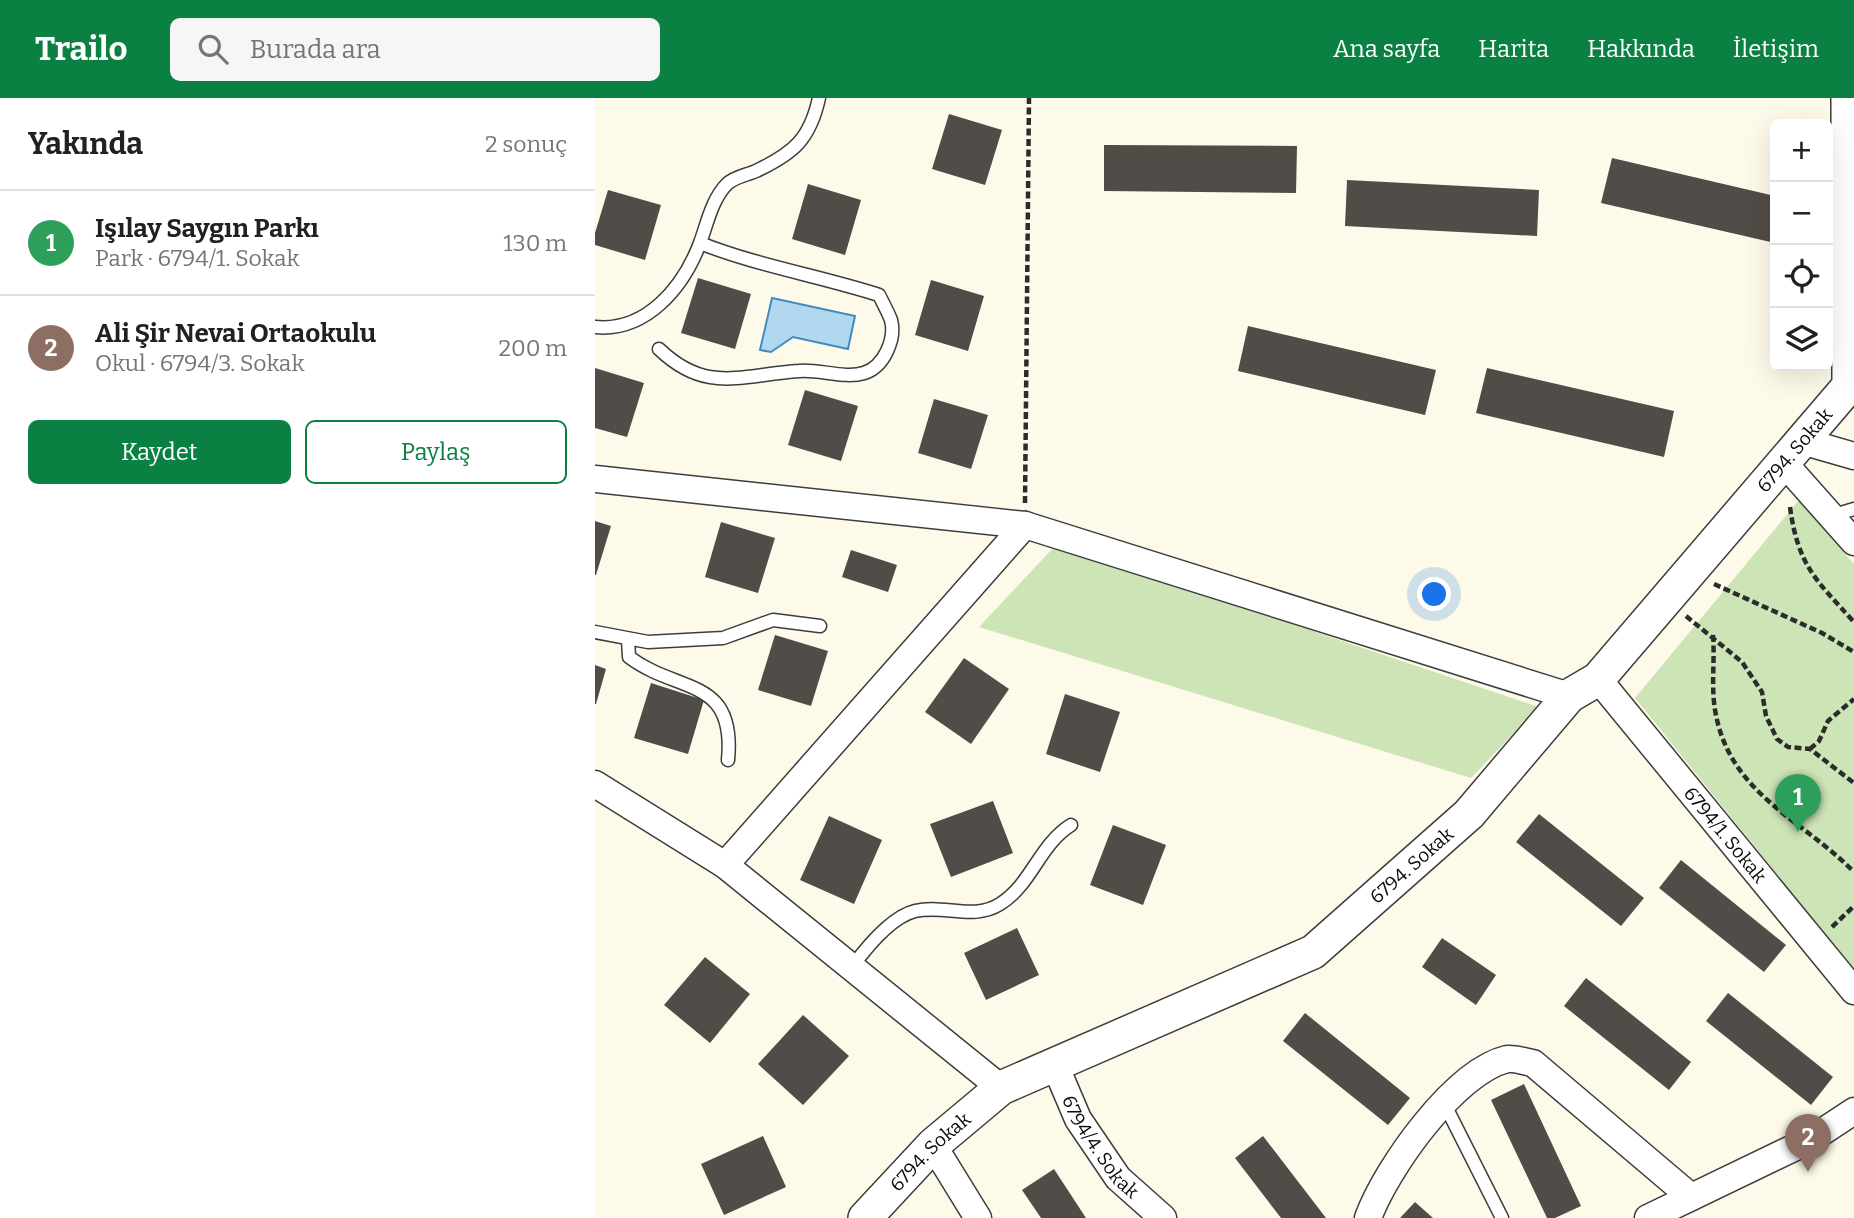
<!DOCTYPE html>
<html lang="tr">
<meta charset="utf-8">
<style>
:root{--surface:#fff;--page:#f6f6f6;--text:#202124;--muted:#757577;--line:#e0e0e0;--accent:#0b8043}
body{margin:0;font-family:Bitter,serif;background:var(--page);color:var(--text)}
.controls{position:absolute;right:21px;top:21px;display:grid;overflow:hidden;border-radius:10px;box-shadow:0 7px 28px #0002}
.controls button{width:63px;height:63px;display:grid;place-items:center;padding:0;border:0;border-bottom:2px solid var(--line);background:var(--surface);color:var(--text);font:35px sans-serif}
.you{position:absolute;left:840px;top:497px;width:24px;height:24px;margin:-18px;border:5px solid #fff;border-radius:50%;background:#1a73e8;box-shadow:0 0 0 10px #1a73e833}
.badge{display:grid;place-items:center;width:46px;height:46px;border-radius:50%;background:var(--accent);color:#fff;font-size:23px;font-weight:700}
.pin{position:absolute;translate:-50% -58px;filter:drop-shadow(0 2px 4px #0008)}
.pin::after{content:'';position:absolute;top:37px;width:24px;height:21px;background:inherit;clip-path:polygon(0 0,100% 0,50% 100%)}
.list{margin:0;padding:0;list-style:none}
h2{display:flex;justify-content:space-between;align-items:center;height:91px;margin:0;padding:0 28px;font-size:30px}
h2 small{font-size:23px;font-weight:400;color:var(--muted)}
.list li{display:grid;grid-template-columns:46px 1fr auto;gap:21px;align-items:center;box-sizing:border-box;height:105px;padding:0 28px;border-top:2px solid var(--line)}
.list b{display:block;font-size:26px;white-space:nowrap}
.list p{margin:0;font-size:23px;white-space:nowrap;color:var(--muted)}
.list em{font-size:23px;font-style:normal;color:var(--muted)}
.actions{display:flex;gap:14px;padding:21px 28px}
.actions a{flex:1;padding:16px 0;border:2px solid var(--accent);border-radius:10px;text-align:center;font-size:24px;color:var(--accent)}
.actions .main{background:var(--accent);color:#fff}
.icon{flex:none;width:38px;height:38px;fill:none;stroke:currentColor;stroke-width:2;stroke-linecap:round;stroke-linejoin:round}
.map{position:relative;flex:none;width:1259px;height:1120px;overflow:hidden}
header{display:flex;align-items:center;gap:42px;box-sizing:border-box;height:98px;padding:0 35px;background:var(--accent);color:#fff}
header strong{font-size:33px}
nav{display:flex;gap:38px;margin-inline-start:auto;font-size:24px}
.search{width:490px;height:63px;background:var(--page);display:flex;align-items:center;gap:18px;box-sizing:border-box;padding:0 24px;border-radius:10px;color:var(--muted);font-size:26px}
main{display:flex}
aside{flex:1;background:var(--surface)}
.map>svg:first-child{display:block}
.green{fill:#cde4b6}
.water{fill:#b2d8f0;stroke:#408bc1;stroke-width:2}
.building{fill:#524c48}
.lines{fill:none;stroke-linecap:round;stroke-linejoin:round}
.service-casing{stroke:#3d3d3d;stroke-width:15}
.minor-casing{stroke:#3d3d3d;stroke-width:29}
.tertiary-casing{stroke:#3d3d3d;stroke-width:36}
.path{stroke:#2c2c2c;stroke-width:4.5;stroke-dasharray:7 3.5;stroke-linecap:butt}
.service{stroke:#fff;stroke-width:12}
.minor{stroke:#fff;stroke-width:26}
.tertiary{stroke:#fff;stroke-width:33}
.labels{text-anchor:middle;stroke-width:7;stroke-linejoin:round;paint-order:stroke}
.street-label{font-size:19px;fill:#0a0a0a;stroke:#fff}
</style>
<header>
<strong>Trailo</strong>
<div class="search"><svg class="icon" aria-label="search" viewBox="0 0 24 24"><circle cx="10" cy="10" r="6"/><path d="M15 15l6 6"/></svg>Burada ara</div>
<nav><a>Ana sayfa</a><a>Harita</a><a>Hakkında</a><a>İletişim</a></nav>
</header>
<main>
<aside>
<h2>Yakında<small>2 sonuç</small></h2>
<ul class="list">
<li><span class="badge" style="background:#2e9e5b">1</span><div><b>Işılay Saygın Parkı</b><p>Park · 6794/1. Sokak</p></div><em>130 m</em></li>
<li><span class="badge" style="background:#8d6e63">2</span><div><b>Ali Şir Nevai Ortaokulu</b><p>Okul · 6794/3. Sokak</p></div><em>200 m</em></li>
</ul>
<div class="actions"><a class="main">Kaydet</a><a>Paylaş</a></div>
</aside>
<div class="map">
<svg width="1259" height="1120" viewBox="0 0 1259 1120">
<rect width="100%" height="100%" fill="#fdfae9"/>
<!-- green -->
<path class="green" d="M 1204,402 L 1259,466 L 1259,872 L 1040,600 Z
M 461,447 L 944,609 L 876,680 L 384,529 Z"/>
<!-- water -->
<path class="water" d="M 177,200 L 260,218 L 253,251 L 198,239 L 176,254 L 165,252 Z"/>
<!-- building -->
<path class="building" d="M 354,16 L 407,32 L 390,87 L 337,71 Z
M 509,47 L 702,48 L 701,95 L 509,93 Z
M 1017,60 L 1180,98 L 1180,145 L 1006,105 Z
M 752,82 L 944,92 L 942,138 L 750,128 Z
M 213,86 L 266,102 L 250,157 L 197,141 Z
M 13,92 L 66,107 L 50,162 L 0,147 L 0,135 Z
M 103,180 L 156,196 L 140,251 L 86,235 Z
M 336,182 L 389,198 L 373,253 L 320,237 Z
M 653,228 L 841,272 L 830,317 L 643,273 Z
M 0,270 L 49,285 L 32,339 L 0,330 Z
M 892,270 L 1079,313 L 1069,359 L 881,315 Z
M 210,292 L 263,308 L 246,363 L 193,347 Z
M 339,301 L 393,317 L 376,371 L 323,355 Z
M 0,423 L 16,428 L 1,477 L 0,477 Z
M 126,424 L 180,440 L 163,495 L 110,479 Z
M 256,452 L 302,467 L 293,494 L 247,479 Z
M 180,537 L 233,553 L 216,608 L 163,592 Z
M 369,560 L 414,591 L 376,646 L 330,614 Z
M 0,567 L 11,571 L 1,606 L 0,606 Z
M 56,585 L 109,602 L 93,656 L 39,640 Z
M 470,596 L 525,614 L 505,674 L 451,656 Z
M 398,703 L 418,755 L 356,779 L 335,726 Z
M 944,716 L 1049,800 L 1026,828 L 921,744 Z
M 234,718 L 287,742 L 259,806 L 205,782 Z
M 518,727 L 571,747 L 548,807 L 495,787 Z
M 1086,762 L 1191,847 L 1169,874 L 1064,790 Z
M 422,830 L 444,877 L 391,902 L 369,855 Z
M 847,840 L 901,877 L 881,907 L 827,869 Z
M 110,859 L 155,896 L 115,945 L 69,907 Z
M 991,880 L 1096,964 L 1074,992 L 969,908 Z
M 1133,895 L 1238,979 L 1216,1007 L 1111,923 Z
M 710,915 L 815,1000 L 793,1027 L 688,943 Z
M 208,917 L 254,958 L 208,1007 L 163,966 Z
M 929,986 L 986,1108 L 960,1120 L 952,1120 L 896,1002 Z
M 168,1038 L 191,1089 L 129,1117 L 106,1066 Z
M 668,1038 L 731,1120 L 686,1120 L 640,1060 Z
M 459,1071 L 491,1120 L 446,1120 L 427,1092 Z
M 820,1104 L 838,1120 L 805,1120 Z"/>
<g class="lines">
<!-- service casing -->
<g class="service-casing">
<path id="service" d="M 0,229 C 51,234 88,190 105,145 C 112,126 117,101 132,86 C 139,79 152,77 161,73 C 199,55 215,41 224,0
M 64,251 C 111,296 145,277 204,273 C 224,271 250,281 269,275 C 289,269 301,241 296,222 C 293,214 288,205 284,197 C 225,178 163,168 105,145
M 1236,418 L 1259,411
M 0,534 L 53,544 L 128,540 L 178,522 L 225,528
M 33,542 L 34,559 C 83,596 141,578 133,662
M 257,869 C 271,850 296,819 320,813 C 349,806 378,823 405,806 C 437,786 444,747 476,727
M 849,1005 L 907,1120"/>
</g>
<!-- minor casing -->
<g class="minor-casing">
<g id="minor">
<path d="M 1207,343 L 1259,358"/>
<path d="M 1189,365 L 1259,444"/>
<path d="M 0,381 L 430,427"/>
<path id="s1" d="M 1003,581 L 1259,893"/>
<path d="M 0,686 L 130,767 L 406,990"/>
<path d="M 130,767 L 430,427 L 974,598"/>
<path id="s2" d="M 460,967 L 483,1021 L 523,1080 L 568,1120"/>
<path d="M 338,1047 L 383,1120"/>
<path d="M 773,1120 C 791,1071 859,974 912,961 C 919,960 931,964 938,965 L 1096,1099"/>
<path d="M 1053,1120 L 1215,1042 L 1259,1013"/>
</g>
</g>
<!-- tertiary casing -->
<g class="tertiary-casing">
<g id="tertiary">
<path d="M 1253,0 L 1254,285"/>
<path id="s3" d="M 270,1120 L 338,1047 L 406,990 L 718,854 L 874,716 L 974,598 L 1003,581 L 1259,282"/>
</g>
</g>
<!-- path -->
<path class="path" d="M 430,405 L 434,0
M 1195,409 C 1203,468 1221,482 1259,524
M 1119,486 L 1227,535 L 1259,554
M 1091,518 L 1147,564 L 1167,594 L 1171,618 L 1182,641 L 1193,649 L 1215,651 L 1259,685
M 1118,537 C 1120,562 1116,587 1120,612 C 1134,696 1206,720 1259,774
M 1215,651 L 1224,643 L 1233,623 L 1259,601
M 1237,829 L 1259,808"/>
<!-- service -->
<use href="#service" class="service"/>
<!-- minor -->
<use href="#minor" class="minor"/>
<!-- tertiary -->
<use href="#tertiary" class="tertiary"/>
</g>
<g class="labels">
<!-- street labels -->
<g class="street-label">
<text dy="7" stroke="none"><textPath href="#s3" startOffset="1227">6794. Sokak</textPath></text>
<text dy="7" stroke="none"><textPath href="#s1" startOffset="201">6794/1. Sokak</textPath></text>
<text dy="7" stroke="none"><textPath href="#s3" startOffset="660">6794. Sokak</textPath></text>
<text dy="7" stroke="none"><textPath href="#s2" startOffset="94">6794/4. Sokak</textPath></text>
<text dy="7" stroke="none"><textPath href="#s3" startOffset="93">6794. Sokak</textPath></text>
</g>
</g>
</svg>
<div class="controls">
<button>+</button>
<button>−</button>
<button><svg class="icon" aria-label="locate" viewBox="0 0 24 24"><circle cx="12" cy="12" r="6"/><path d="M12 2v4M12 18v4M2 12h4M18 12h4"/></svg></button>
<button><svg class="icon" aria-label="layers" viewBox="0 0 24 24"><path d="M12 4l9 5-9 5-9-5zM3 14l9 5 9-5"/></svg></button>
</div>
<div class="you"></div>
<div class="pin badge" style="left:1203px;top:734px;background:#2e9e5b">1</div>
<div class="pin badge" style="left:1213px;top:1074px;background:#8d6e63">2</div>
</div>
</main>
